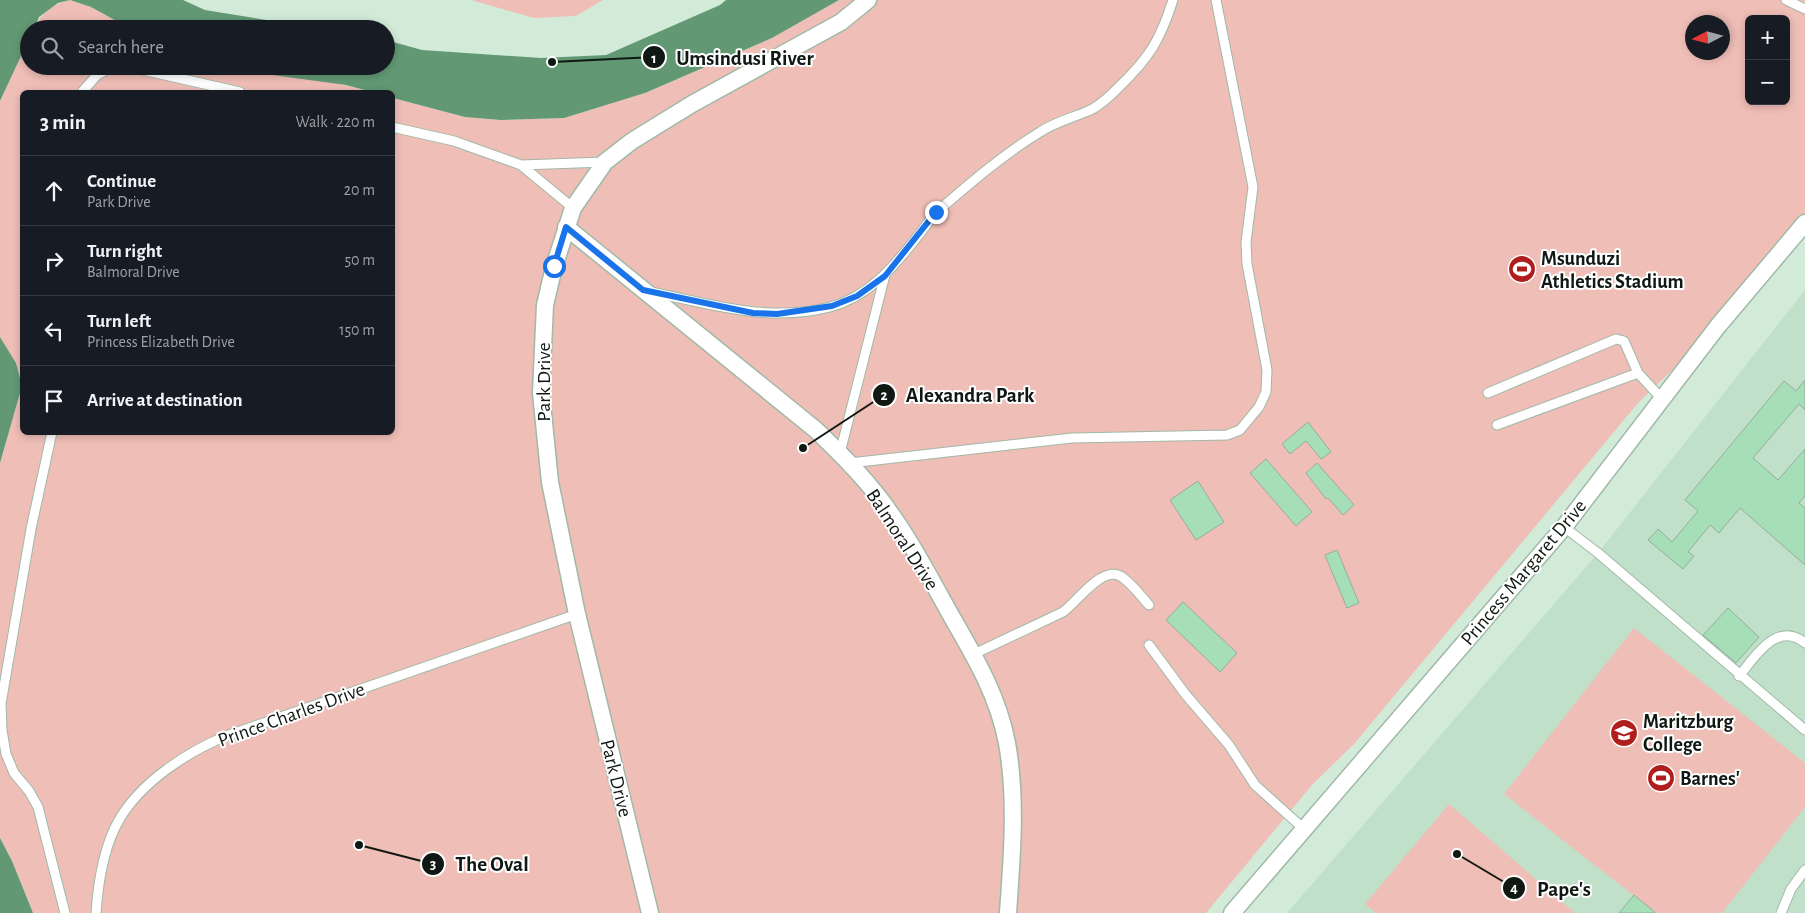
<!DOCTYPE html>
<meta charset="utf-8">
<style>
:root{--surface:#171b24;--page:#20242c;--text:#f1f3f6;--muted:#9ea1a6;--line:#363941}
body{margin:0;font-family:"Alegreya Sans",sans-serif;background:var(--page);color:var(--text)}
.controls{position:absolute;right:15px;top:15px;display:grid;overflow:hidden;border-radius:8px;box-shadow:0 2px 8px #0003}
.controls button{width:45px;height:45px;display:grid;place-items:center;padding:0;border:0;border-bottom:1px solid var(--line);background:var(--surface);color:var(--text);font:25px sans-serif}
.compass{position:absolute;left:1685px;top:15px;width:45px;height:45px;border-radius:50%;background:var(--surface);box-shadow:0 2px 8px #0003;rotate:264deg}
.stop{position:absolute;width:15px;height:15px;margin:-11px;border:4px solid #1a73e8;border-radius:50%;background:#fff}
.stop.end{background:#1a73e8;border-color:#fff;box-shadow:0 1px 5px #0008}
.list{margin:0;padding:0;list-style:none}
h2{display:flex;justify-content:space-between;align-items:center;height:65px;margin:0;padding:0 20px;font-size:21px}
h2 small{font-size:16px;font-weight:400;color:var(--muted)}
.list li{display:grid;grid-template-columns:32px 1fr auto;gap:15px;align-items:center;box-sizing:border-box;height:70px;padding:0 20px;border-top:1px solid var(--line)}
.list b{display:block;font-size:19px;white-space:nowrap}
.list p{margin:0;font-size:16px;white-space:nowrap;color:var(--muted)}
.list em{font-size:16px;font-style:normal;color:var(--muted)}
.icon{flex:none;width:28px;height:28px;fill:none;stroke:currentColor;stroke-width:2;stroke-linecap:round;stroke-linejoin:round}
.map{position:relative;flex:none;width:1805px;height:913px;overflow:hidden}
.search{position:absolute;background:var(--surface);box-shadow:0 2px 8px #0003;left:20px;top:20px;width:375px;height:55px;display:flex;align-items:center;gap:12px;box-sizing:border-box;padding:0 18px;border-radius:28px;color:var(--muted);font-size:19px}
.panel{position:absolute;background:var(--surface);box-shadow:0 2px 8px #0003;left:20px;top:90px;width:375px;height:345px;border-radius:8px}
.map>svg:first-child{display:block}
.built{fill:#c0e0c9}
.green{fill:#efbeb7;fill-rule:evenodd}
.water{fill:#629974}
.building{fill:#a5deb7;stroke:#96ad9c}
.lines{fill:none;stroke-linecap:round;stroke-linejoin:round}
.service-casing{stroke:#a1b9a7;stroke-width:11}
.minor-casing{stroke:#a1b9a7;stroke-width:19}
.service{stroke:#fff;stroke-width:9}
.minor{stroke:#fff;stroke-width:16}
.route{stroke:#1a73e8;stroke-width:6}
.labels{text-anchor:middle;stroke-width:4;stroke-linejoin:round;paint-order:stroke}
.poi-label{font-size:20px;font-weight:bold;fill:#0f1812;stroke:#fff;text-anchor:start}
.street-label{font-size:20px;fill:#0f1812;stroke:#fff}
.leader{fill:none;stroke:#0f1812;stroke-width:2}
.callout-dot{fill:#0f1812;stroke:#fff;stroke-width:2}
.mark-label{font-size:15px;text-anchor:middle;font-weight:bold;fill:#fff}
.callout-label{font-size:21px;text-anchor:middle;font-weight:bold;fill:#0f1812;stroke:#fff;stroke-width:4;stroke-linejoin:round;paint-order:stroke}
</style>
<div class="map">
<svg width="1805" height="913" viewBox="0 0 1805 913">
<rect width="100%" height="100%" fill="#d2ebd9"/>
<!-- built -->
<path class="built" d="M 1805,290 L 1805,913 L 1287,913 L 1598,553 Z"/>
<!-- green -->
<path class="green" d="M 70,0 L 91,7 L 131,29 L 34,29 C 41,13 53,4 70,0 Z
M 471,0 L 603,0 L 576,16 L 534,18 Z
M 839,0 L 1805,0 L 1805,229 L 1780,266 L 1638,403 L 1354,744 L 1312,785 L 1206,913 L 33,913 L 12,861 L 0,838 L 0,463 L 22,386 L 16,363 L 0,337 L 0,101 L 29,39 L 29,66 C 143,66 261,61 372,92 L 22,92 L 22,432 L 392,432 L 393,98 L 465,117 L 501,120 L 564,118 L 645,93 L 772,38 ZM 1749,19 L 1786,19 L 1786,101 L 1749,101 ZM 1692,22 L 1722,22 L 1722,52 L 1692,52 Z
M 1634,628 L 1805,763 L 1805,807 L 1722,913 L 1656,913 L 1504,794 Z
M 1449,804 L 1575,913 L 1376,913 L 1365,904 Z"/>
<!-- water -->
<path class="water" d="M 0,0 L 183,0 L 205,10 L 322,29 L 131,29 L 91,7 L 70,0 L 58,3 L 39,17 L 34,29 L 29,29 L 29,39 L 0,101 Z
M 726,0 L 839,0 L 772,38 L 645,93 L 564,118 L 501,120 L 465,117 L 393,98 L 392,92 L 372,92 L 346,85 L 207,66 L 386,66 L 386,40 L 422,50 L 541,58 L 606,55 L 720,5 Z
M 0,337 L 16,363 L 22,386 L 0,463 Z
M 0,838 L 12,861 L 33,913 L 0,913 Z"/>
<!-- building -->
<path class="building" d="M 1805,380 L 1805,410 L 1799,404 L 1753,458 L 1778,480 L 1805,449 L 1805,496 L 1799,503 L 1805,508 L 1805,565 L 1740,508 L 1719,533 L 1710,525 L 1688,552 L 1694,556 L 1683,569 L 1648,540 L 1658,529 L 1672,542 L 1698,511 L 1685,500 L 1784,381 L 1796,391 Z
M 1308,422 L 1331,452 L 1321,459 L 1306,441 L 1290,454 L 1282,444 Z
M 1266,459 L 1312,512 L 1296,526 L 1250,473 Z
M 1317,463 L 1354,505 L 1343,515 L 1328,498 L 1326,499 L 1306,473 Z
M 1198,481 L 1224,522 L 1196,540 L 1170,500 Z
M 1337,550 L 1359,603 L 1347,608 L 1325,555 Z
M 1183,602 L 1237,653 L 1220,672 L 1166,620 Z
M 1728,608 L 1759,637 L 1736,663 L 1703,635 Z
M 1634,895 L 1656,913 L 1619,913 Z"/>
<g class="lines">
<!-- service casing -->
<g class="service-casing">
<path id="service" d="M 1786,0 L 1805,9
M 125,66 L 240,92
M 82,92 L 97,75 L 114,66
M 392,127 L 454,141 L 521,165 L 573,208
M 521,165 L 605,162
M 651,292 C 711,304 769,323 830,307 C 868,297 894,267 917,237 C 924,229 930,218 938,211 C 970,183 1004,154 1040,132 C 1055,122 1072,118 1088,111 C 1098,107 1110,96 1118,88 C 1149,58 1160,41 1173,0
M 1488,393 L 1616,339 L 1624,341 L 1638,373 L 1662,399
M 1497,425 L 1638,373
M 52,432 L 31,529 L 1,704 L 2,730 L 6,754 L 14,773 L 29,791 L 38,807 L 65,913
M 840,453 L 885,275
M 850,463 L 1072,438 L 1227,435 L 1240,430 L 1259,407 L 1266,392 L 1267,370 L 1247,264 L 1246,242 L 1253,187 L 1216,0
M 1564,527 L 1598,553 L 1805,730
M 1149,645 L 1186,695 L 1229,745 L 1255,785 L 1304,829
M 974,654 L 1063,612 C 1078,601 1103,564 1122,577 C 1132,584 1141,596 1149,605
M 1739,676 C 1755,657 1777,620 1805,643
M 96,913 C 98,884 104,846 119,820 C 141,782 187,752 226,736 L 577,614
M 1781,913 L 1791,889 L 1805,870"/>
</g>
<!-- minor casing -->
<g class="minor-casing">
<path id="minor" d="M 566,227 L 816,430 C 843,456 870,483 891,514 C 915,547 933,584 953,619 C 976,659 998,696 1007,743 C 1017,799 1012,856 1008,913
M 650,913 L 577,614 L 550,482 L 541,393 L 545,305 L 554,267 L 573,208 L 605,162 L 632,141 L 692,104 L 841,22 L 868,0
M 1232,913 L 1564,527 L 1718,326 L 1805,223"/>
</g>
<!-- service -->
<use href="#service" class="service"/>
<!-- minor -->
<use href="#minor" class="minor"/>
</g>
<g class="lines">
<!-- route -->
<path class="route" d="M 554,266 L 566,227 L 643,290 L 753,313 L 777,314 L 832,306 L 857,296 L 885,276 L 936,212"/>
</g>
<!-- icons -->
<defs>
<g id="stadium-disc" transform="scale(1.4375)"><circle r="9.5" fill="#af1e1c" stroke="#fff"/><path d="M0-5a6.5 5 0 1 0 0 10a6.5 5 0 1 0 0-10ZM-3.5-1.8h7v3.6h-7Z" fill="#fff"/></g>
<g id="school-disc" transform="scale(1.4375)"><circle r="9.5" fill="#af1e1c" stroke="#fff"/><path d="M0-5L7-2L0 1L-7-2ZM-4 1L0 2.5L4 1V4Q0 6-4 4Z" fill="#fff"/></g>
</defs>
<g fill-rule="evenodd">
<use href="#stadium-disc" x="1522" y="269"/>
<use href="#school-disc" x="1624" y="733"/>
<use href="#stadium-disc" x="1661" y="778"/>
</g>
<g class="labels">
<!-- poi labels -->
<g class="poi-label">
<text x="1541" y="265">Msunduzi<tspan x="1541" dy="23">Athletics Stadium</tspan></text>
<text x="1643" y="728">Maritzburg<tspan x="1643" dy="23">College</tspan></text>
<text x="1680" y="785">Barnes'</text>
</g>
<!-- street labels -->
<g class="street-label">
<text transform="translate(543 382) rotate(-90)" y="7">Park Drive</text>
<text transform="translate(903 539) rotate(57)" y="7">Balmoral Drive</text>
<text transform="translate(1523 572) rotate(-50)" y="7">Princess Margaret Drive</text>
<text transform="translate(291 714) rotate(-20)" y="7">Prince Charles Drive</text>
<text transform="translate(617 778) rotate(76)" y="7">Park Drive</text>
</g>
</g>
<!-- callouts -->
<path class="leader" d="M552 62L654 57M803 448L884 395M359 845L433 864M1457 854L1514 888"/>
<g class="callout-dot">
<circle cx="552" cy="62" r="5"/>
<circle cx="803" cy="448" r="5"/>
<circle cx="359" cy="845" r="5"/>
<circle cx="1457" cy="854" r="5"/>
<circle cx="654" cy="57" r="12"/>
<circle cx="884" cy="395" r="12"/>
<circle cx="433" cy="864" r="12"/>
<circle cx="1514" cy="888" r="12"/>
</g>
<g class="mark-label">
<text x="654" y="63">1</text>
<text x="884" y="400">2</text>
<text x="433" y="869">3</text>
<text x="1514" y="893">4</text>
</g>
<g class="callout-label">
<text x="745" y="65">Umsindusi River</text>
<text x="970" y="402">Alexandra Park</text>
<text x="492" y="871">The Oval</text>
<text x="1564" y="896">Pape's</text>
</g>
</svg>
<div class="controls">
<button>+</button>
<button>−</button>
</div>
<svg class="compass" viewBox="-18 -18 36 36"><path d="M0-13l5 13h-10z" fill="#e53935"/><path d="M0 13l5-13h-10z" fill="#9ea1a6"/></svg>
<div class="stop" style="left:554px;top:266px"></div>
<div class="stop end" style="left:936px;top:212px"></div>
<div class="search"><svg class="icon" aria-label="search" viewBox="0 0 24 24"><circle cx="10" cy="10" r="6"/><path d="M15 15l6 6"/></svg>Search here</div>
<section class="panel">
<h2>3 min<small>Walk · 220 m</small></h2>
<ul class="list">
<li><svg class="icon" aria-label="ahead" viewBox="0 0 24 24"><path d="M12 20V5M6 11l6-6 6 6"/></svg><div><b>Continue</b><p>Park Drive</p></div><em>20 m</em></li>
<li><svg class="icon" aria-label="right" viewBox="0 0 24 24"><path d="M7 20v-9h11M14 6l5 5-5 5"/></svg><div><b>Turn right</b><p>Balmoral Drive</p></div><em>50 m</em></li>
<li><svg class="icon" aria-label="left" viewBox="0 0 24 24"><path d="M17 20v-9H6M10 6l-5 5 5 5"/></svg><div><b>Turn left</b><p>Princess Elizabeth Drive</p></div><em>150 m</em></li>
<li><svg class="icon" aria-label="arrive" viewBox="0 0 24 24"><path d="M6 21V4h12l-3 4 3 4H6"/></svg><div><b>Arrive at destination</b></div></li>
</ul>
</section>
</div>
